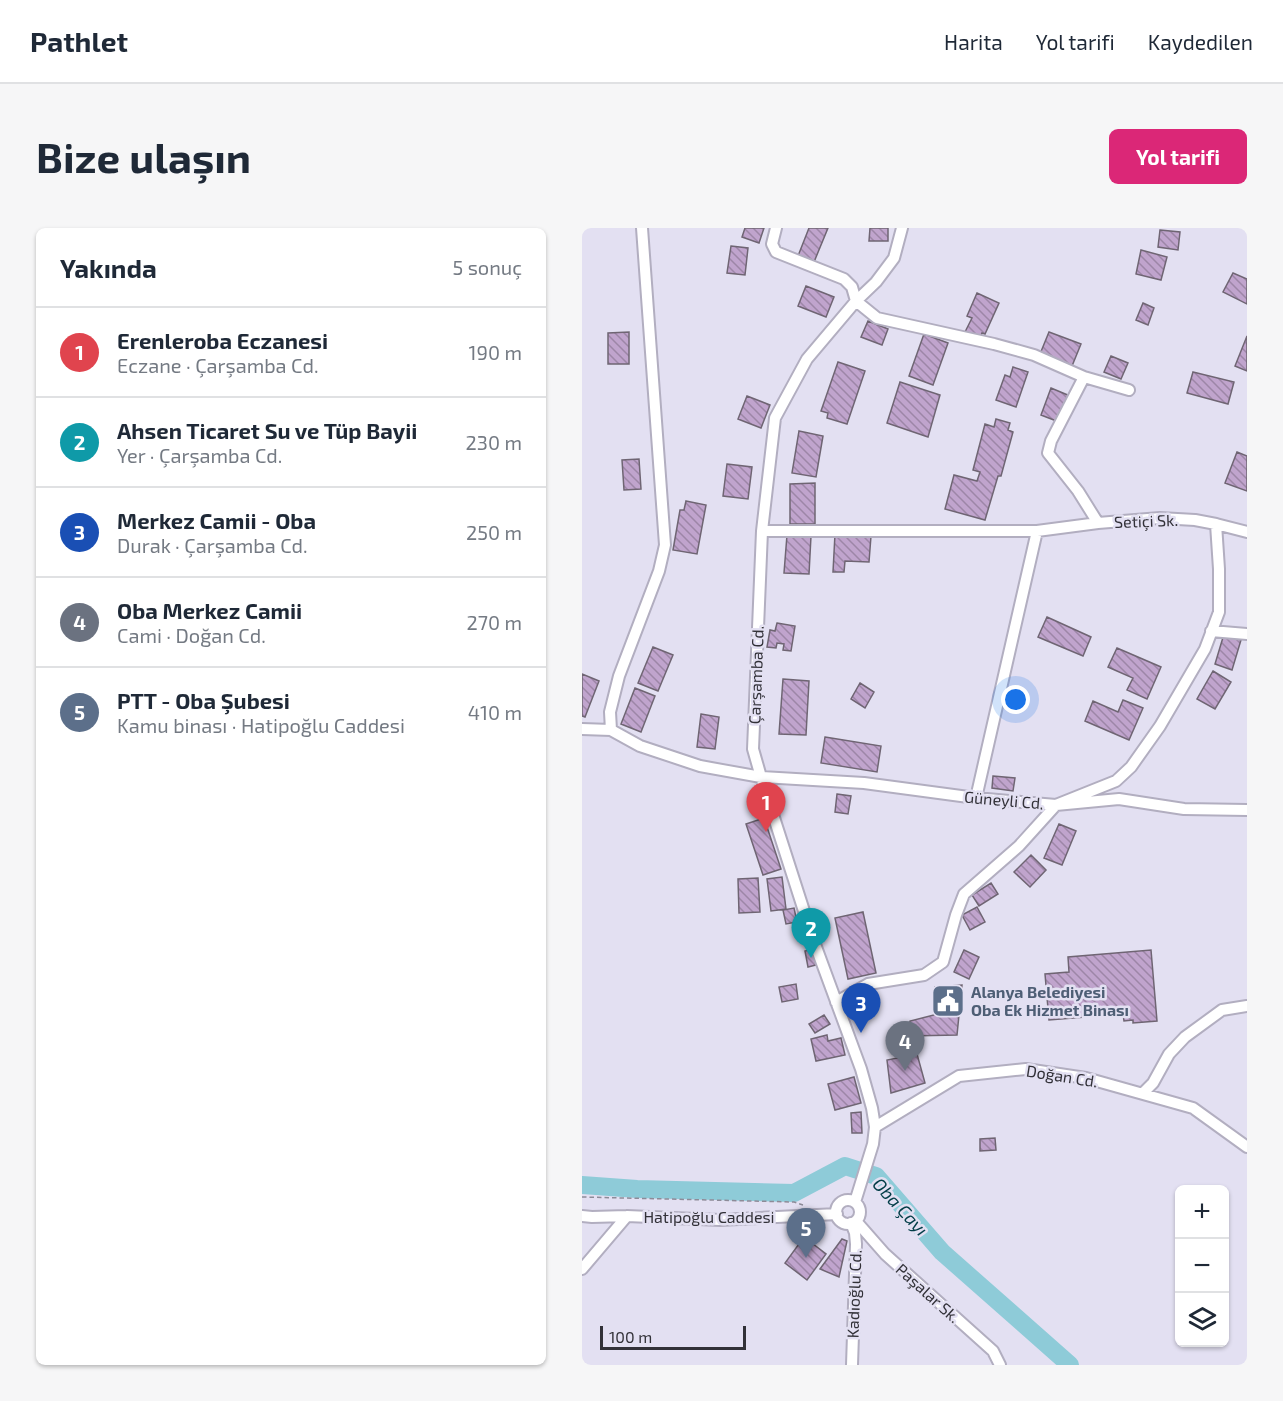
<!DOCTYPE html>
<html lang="tr">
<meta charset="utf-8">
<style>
:root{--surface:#fff;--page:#f6f6f7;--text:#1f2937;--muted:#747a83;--line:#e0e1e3;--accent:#db2777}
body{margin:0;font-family:"Exo 2",sans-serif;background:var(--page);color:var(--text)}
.controls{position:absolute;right:18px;bottom:18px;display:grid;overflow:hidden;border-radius:9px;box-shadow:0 2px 4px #0004}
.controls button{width:54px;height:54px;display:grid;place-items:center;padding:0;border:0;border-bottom:2px solid var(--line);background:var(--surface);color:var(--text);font:30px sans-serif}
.scale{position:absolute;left:18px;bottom:15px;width:146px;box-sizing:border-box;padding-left:6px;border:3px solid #323138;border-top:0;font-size:16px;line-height:21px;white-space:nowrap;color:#323138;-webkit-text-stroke:4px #e3e0f2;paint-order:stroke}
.you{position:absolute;left:434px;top:472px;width:21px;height:21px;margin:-15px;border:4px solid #fff;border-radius:50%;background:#1a73e8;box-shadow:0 0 0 9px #1a73e833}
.badge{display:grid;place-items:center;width:39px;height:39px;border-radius:50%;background:var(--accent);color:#fff;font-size:20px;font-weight:700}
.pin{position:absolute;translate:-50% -50px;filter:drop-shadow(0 2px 3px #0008)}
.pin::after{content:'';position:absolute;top:32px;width:21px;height:18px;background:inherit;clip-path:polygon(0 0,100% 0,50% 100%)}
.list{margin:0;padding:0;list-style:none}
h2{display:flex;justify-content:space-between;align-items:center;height:78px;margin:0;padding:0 24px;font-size:26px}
h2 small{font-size:20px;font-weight:400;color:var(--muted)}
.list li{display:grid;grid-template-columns:39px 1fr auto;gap:18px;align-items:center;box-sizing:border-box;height:90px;padding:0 24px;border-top:2px solid var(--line)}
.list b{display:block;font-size:22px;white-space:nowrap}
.list p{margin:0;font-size:20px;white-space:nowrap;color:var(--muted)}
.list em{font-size:20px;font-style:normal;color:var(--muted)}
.icon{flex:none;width:33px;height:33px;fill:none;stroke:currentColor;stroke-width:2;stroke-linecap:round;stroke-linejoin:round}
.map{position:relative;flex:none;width:665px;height:1137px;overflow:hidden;border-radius:9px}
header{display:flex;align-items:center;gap:36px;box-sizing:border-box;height:84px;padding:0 30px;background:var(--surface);border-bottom:2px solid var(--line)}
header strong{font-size:28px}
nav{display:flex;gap:33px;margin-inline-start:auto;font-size:21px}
.intro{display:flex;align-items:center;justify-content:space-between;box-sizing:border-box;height:144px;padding:0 36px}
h1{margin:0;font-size:42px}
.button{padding:15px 27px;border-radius:9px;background:var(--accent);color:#fff;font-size:21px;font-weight:700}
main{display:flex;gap:36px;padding:0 36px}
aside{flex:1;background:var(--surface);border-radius:9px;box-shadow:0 2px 4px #0004}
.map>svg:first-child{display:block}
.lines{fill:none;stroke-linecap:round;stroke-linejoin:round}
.river{stroke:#8ecbd8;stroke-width:18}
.building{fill:url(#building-back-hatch);stroke:#6f6573;stroke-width:1.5}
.minor-casing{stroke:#b2aec0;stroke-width:14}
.path{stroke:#8d8b98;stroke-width:1.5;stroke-dasharray:4.5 3;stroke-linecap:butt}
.minor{stroke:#fff;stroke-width:10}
.labels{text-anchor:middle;stroke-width:5;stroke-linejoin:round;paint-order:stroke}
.street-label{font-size:16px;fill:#323138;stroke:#e3e0f2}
.service-label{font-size:16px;font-weight:bold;fill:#4e5e75;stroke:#e3e0f2;text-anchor:start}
.water-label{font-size:18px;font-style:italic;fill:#023d47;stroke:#e3e0f2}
</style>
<header>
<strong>Pathlet</strong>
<nav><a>Harita</a><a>Yol tarifi</a><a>Kaydedilen</a></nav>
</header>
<div class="intro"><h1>Bize ulaşın</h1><a class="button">Yol tarifi</a></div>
<main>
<aside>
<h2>Yakında<small>5 sonuç</small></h2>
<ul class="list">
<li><span class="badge" style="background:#e0444e">1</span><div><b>Erenleroba Eczanesi</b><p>Eczane · Çarşamba Cd.</p></div><em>190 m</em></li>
<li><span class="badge" style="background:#0f9aa8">2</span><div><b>Ahsen Ticaret Su ve Tüp Bayii</b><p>Yer · Çarşamba Cd.</p></div><em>230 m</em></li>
<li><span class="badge" style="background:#1a4fb4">3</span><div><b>Merkez Camii - Oba</b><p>Durak · Çarşamba Cd.</p></div><em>250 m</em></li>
<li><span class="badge" style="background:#6b7280">4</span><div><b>Oba Merkez Camii</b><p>Cami · Doğan Cd.</p></div><em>270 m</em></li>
<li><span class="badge" style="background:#5c6f8a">5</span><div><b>PTT - Oba Şubesi</b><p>Kamu binası · Hatipoğlu Caddesi</p></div><em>410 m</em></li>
</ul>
</aside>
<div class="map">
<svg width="665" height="1137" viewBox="0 0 665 1137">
<defs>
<pattern id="building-back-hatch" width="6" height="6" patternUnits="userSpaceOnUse" patternTransform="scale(1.5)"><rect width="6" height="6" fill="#c0a4cd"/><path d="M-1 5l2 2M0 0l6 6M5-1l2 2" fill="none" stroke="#9d86a7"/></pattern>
</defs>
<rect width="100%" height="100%" fill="#e3e0f2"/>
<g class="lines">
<!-- river -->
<path class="river" d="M 0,957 L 55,961 L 212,965 L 263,938 L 294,948 L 360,1024 L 488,1137"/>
</g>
<!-- building -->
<path class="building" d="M 163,0 L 182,0 L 177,15 L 160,9 Z
M 227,0 L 246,0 L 232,34 L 216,28 Z
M 288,0 L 306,0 L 306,13 L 287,13 Z
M 578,2 L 598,4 L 596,22 L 576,19 Z
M 149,18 L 166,20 L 163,47 L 145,45 Z
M 559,22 L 585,29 L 579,52 L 554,46 Z
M 651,45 L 665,51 L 665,76 L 641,64 Z
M 224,58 L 252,69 L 244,89 L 216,78 Z
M 395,65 L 417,75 L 403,106 L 400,105 L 398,110 L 383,104 L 390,90 L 385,88 Z
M 561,75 L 572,80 L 566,97 L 554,92 Z
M 286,93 L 306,101 L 300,117 L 279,109 Z
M 47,104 L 47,136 L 26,136 L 26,105 Z
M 467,104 L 499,116 L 490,138 L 458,126 Z
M 342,106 L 366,115 L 351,157 L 327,148 Z
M 665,108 L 665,143 L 653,138 Z
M 529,128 L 546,135 L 539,151 L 522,144 Z
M 256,134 L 283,143 L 265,196 L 245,190 L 246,185 L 239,183 Z
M 431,139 L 446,144 L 434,179 L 414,172 L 423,147 L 428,149 Z
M 611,144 L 652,154 L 646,176 L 605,165 Z
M 318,154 L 358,167 L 346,209 L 305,195 Z
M 469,160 L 488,168 L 477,194 L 459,187 Z
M 165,168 L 188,177 L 179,200 L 156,191 Z
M 414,191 L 428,195 L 426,202 L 431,204 L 419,248 L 416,248 L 403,292 L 363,281 L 372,247 L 395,253 L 398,244 L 391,242 L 403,196 L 412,199 Z
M 217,203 L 241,208 L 234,249 L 210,245 Z
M 655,224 L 665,228 L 665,263 L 643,255 Z
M 57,231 L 59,261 L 42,262 L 40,232 Z
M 145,236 L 170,239 L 166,271 L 141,268 Z
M 233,255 L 233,296 L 208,296 L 208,256 Z
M 104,273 L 124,277 L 115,326 L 91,322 L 98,282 L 102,282 Z
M 253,306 L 289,308 L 287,334 L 263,333 L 262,344 L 251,344 Z
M 205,307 L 229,308 L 227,346 L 202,345 Z
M 465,389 L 509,409 L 501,428 L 456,409 Z
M 195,395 L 213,398 L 209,423 L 201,422 L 202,416 L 195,415 L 194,420 L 185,419 L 188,402 L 193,403 Z
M 642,406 L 659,412 L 650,442 L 633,436 Z
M 71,419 L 91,427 L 76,463 L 56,455 Z
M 535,420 L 579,439 L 565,471 L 545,462 L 551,450 L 526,439 Z
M 631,443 L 649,454 L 633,481 L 615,471 Z
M 0,446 L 17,453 L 3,489 L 0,488 Z
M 201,451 L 227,453 L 224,507 L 197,506 Z
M 278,455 L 292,464 L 283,480 L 269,471 Z
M 53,460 L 73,468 L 59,504 L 39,496 Z
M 541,472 L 561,480 L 547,512 L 503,493 L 511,473 L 536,484 Z
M 119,486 L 137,489 L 133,521 L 115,519 Z
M 243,509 L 299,518 L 295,544 L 239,535 Z
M 411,548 L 433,550 L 431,563 L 410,560 Z
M 255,566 L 269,568 L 266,586 L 253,584 Z
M 182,590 L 199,641 L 181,647 L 164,596 Z
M 477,596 L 494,603 L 480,637 L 462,630 Z
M 449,627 L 464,642 L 448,659 L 432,644 Z
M 200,649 L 204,681 L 189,683 L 185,651 Z
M 176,650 L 178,684 L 157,685 L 156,651 Z
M 409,655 L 416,666 L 397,678 L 390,667 Z
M 395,679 L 403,694 L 388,702 L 380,687 Z
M 212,680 L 215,694 L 204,696 L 201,682 Z
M 281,684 L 294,745 L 266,751 L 253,690 Z
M 231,721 L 234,737 L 226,739 L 223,723 Z
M 382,722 L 397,729 L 387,751 L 372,744 Z
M 569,722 L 575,793 L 551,795 L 551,792 L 542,793 L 541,786 L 467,792 L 463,746 L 487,744 L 486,729 Z
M 214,756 L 216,771 L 200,774 L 197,759 Z
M 380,757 L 375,807 L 326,808 L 328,793 L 352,787 L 353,759 Z
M 242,787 L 248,796 L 233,805 L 227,796 Z
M 245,807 L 246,813 L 259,810 L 263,827 L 234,833 L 229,811 Z
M 335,826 L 343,855 L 309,865 L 305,832 Z
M 272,849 L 279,875 L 253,882 L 246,856 Z
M 279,884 L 280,905 L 270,905 L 269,885 Z
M 413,910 L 414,922 L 398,923 L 398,911 Z
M 222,1009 L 244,1026 L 225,1052 L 203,1035 Z
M 260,1011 L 265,1013 L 257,1049 L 238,1041 Z"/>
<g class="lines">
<!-- minor casing -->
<g class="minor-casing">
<path id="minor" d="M 60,0 L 83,317 L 77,343 L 37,448 L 28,484 L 29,502 L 58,518 L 118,538 L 179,549 L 282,555 L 394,570 L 474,577 L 537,571 L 602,581 L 665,582
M 194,0 L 190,16 L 194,24 L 262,51 L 270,59 L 274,73 L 295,90 L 412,116 L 452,127 L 502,149 L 547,162
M 502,149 L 469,213 L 466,225 L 496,263 L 516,295
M 634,296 L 665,304
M 180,303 L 455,303 L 516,295 L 578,290 L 613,292 L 634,296 L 637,341 L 637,384 L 623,421 L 578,498 L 549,539 L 534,553 L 474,577 L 437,618 L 382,666 L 374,687 L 361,734 L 342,747 L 286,756 L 254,774
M 629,403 L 665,406
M 0,501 L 29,502
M 394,570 L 455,303
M 561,865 L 571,855 L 587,826 L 603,809 L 640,782 L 665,778
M 293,899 L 377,848 L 444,841 L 504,850 L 611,880 L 665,919
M254 984a12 12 0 1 1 24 0a12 12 0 1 1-24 0Z
M 273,974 L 291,916 L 293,899 L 290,880 L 279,841 L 230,708 L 179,549 L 171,521 L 180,303 L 193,190 L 225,131 L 274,73 L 294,54 L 312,30 L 320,0
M 0,988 L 10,989 L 45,988 L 138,992 L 255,986
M 274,993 L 303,1026 L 411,1123 L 418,1137
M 269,995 L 273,1005 L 274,1016 L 270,1137
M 0,1041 L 45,988"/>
</g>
<!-- path -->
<path class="path" d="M 0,969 L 212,974 L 221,977"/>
<!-- minor -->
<use href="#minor" class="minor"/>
</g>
<!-- icons -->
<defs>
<g id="civic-square" transform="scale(1.725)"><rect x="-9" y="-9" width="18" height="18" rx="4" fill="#5c6f8a" stroke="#e3e0f2"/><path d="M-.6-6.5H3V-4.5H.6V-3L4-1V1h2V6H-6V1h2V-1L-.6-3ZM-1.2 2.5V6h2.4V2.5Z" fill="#fff"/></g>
</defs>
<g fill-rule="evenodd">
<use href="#civic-square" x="366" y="773"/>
</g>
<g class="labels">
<!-- street labels -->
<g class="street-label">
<text transform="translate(564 293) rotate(-2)" y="6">Setiçi Sk.</text>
<text transform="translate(174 447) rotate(-88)" y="6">Çarşamba Cd.</text>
<text transform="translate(422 572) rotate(5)" y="6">Güneyli Cd.</text>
<text transform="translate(480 848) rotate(9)" y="6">Doğan Cd.</text>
<text x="127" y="995">Hatipoğlu Caddesi</text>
<text transform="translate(346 1065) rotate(42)" y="6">Paşalar Sk.</text>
<text transform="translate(272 1066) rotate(-88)" y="6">Kadıoğlu Cd.</text>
</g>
<!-- service labels -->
<g class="service-label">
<text x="389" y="770">Alanya Belediyesi<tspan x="389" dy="18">Oba Ek Hizmet Binası</tspan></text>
</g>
<!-- water labels -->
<g class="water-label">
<text transform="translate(318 979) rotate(47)" y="6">Oba Çayı</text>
</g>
</g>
</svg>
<div class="controls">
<button>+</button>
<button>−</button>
<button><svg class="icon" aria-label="layers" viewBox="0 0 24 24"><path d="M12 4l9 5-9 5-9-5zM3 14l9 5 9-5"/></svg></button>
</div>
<div class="scale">100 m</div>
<div class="you"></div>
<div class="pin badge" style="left:184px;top:604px;background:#e0444e">1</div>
<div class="pin badge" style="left:229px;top:730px;background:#0f9aa8">2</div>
<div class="pin badge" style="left:279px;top:805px;background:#1a4fb4">3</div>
<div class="pin badge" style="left:323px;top:843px;background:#6b7280">4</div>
<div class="pin badge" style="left:224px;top:1030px;background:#5c6f8a">5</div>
</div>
</main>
